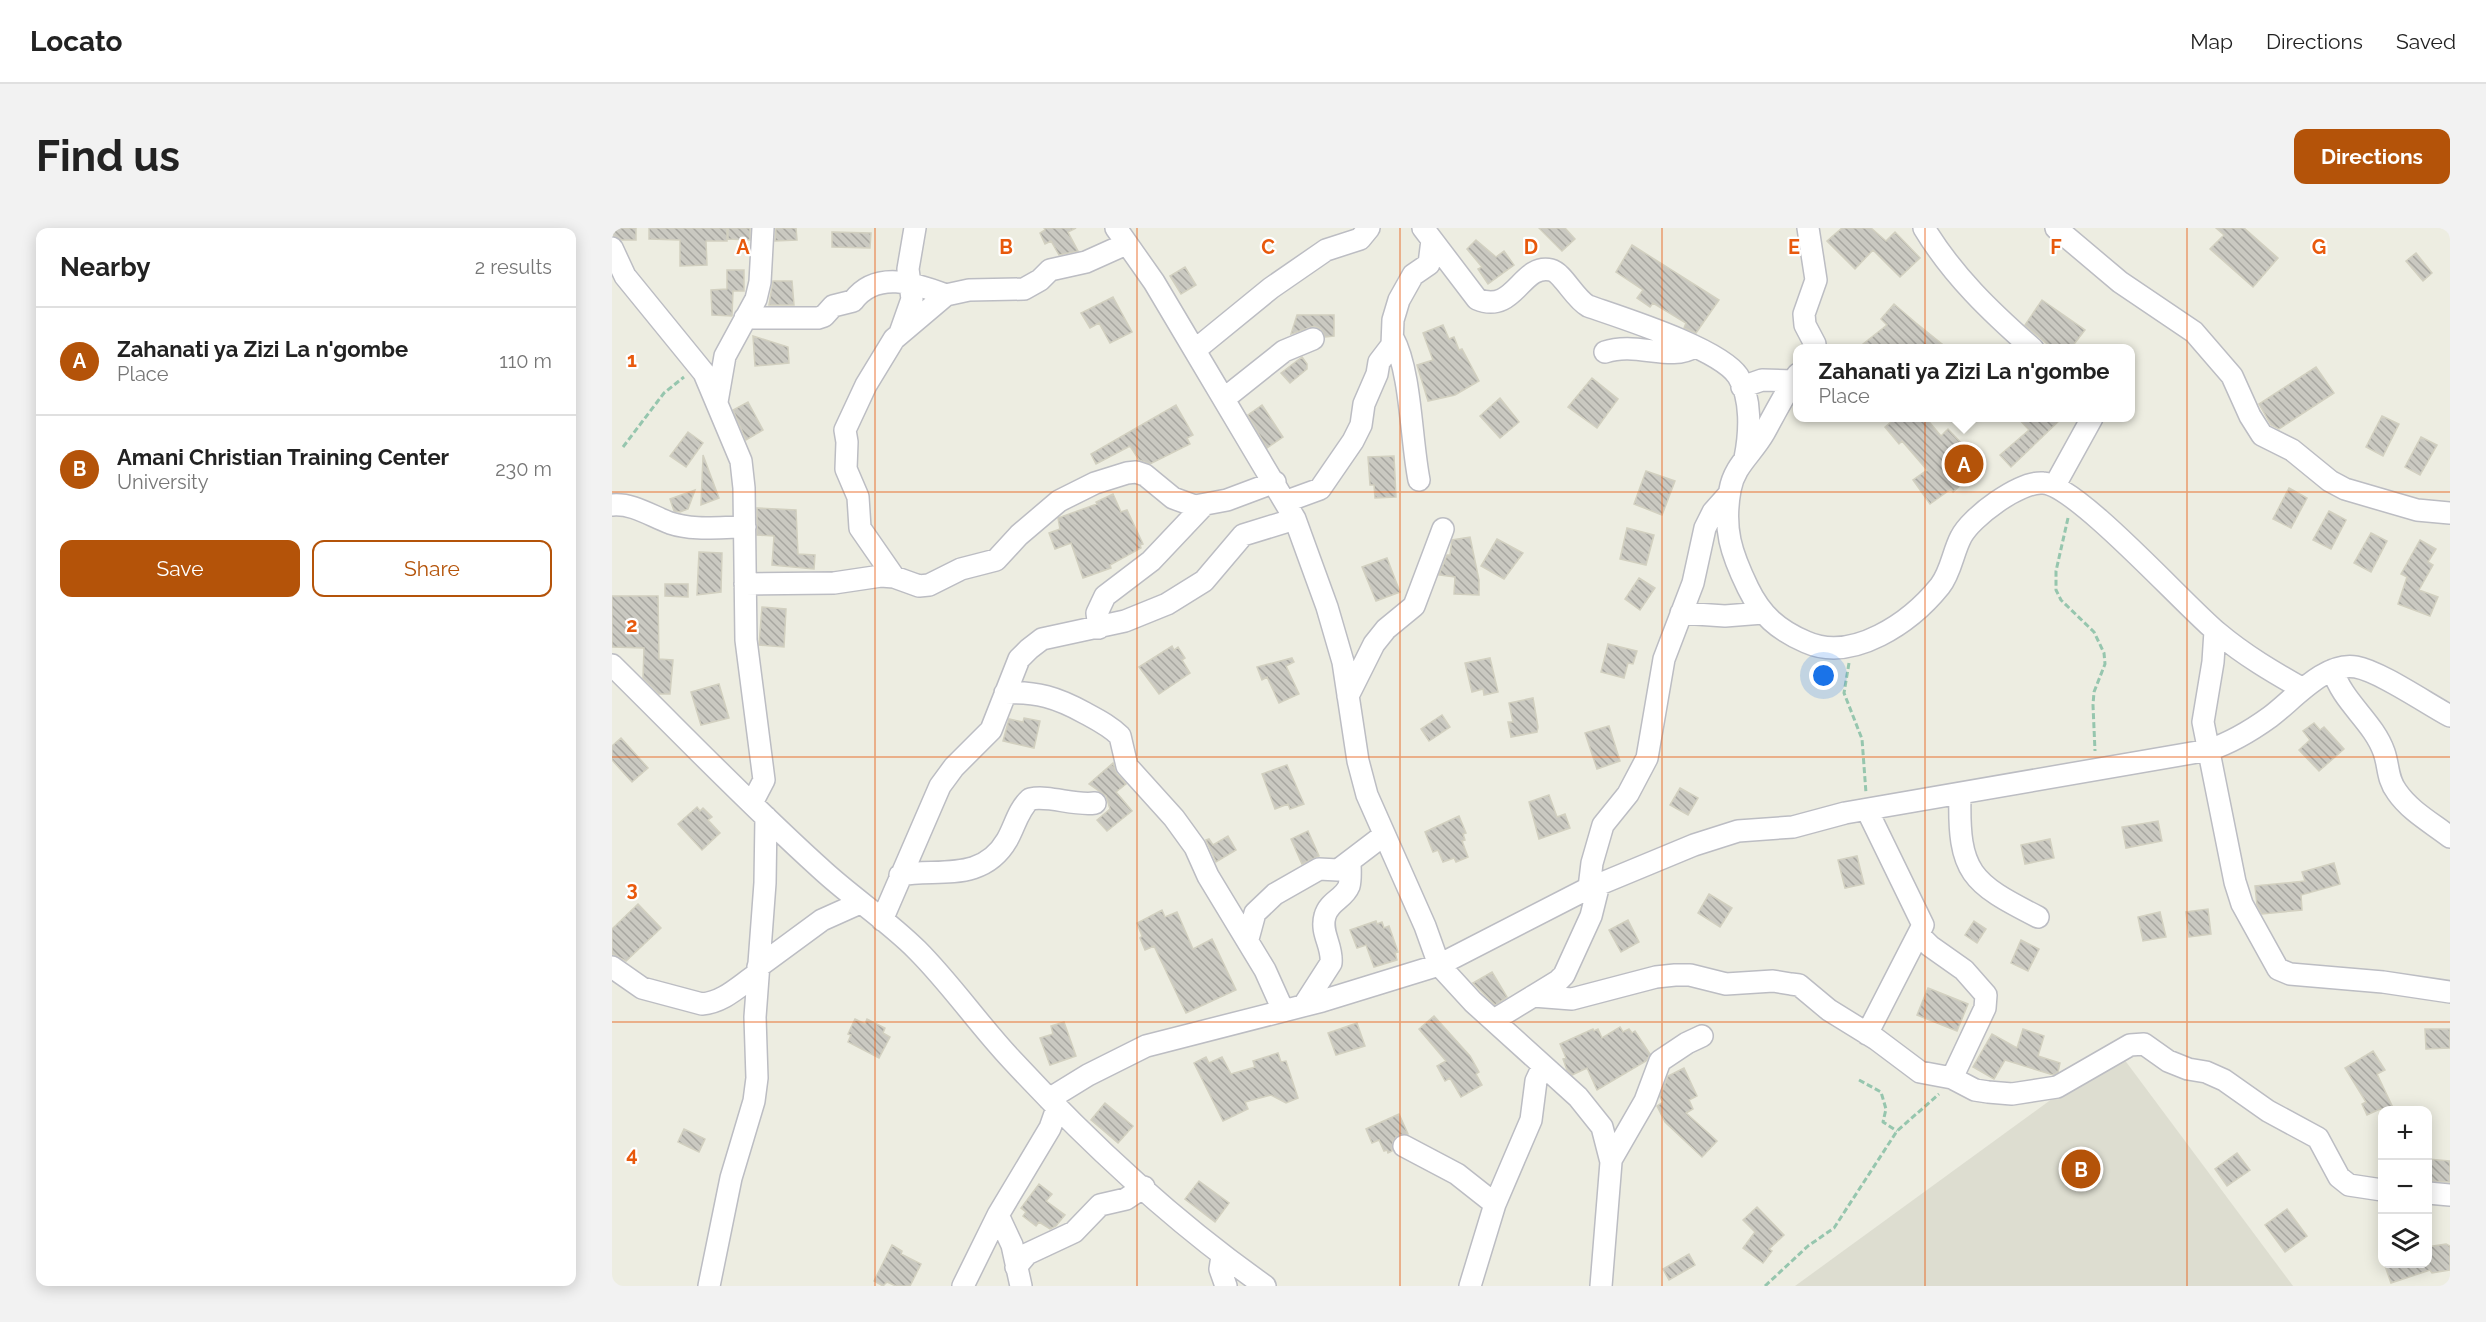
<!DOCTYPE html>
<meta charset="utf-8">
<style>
:root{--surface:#fff;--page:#f2f2f2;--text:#222;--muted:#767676;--line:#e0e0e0;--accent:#b45309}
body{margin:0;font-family:Raleway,sans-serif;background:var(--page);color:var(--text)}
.controls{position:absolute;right:18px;bottom:18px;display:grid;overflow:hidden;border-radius:12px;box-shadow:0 3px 15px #0003}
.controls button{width:54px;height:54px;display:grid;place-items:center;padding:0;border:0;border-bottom:2px solid var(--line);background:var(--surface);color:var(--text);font:30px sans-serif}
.you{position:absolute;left:1212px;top:448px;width:21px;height:21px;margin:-15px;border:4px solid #fff;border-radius:50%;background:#1a73e8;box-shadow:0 0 0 9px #1a73e833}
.badge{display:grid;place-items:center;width:39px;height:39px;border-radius:50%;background:var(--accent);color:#fff;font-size:20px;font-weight:700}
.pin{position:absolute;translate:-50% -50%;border:3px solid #fff;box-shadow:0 2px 6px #0006}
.popup{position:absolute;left:1181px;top:116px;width:342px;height:78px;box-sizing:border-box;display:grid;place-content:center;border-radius:12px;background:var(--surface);filter:drop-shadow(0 2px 4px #0005);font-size:20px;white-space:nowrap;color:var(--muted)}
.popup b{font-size:22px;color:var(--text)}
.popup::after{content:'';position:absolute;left:50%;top:100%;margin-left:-12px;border:12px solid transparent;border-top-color:var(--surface)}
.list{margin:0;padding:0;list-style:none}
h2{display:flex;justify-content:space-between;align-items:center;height:78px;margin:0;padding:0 24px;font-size:26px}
h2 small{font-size:20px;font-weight:400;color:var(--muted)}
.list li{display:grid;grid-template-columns:39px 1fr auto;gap:18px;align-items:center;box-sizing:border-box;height:108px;padding:0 24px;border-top:2px solid var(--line)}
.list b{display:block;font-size:22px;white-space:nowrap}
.list p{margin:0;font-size:20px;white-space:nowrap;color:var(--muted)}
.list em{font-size:20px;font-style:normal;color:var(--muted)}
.actions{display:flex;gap:12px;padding:18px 24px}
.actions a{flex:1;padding:14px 0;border:2px solid var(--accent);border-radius:12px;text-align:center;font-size:21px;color:var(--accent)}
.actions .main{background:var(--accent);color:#fff}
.icon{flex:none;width:33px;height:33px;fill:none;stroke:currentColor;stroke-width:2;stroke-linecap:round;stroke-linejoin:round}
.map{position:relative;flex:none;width:1838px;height:1058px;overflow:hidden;border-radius:12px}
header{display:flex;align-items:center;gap:36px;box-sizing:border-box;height:84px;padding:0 30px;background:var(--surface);border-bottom:2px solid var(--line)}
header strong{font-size:28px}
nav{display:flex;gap:33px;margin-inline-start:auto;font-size:21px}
.intro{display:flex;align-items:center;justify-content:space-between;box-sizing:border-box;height:144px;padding:0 36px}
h1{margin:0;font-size:42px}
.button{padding:15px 27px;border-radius:12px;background:var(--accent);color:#fff;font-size:21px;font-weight:700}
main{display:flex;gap:36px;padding:0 36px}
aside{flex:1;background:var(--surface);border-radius:12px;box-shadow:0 3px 15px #0003}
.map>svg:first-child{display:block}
.education{fill:#ddddd0}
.building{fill:url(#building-back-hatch);stroke:#d2d0c0;stroke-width:1.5}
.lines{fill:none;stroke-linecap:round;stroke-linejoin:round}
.minor-casing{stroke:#bcbdc3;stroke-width:24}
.path{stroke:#96c6ae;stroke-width:3;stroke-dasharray:6 3;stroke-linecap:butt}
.minor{stroke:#fff;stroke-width:21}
.grid{fill:none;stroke:#e8590c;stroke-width:1.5;stroke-opacity:0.55}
.grid-label{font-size:20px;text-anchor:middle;font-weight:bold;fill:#e8590c;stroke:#fff;stroke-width:4.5;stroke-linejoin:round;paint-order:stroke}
</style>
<header>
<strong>Locato</strong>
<nav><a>Map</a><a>Directions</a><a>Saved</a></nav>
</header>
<div class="intro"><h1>Find us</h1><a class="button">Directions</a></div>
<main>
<aside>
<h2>Nearby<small>2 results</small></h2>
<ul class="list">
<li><span class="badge">A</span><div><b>Zahanati ya Zizi La n'gombe</b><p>Place</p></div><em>110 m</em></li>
<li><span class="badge">B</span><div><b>Amani Christian Training Center</b><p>University</p></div><em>230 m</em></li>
</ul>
<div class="actions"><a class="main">Save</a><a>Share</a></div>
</aside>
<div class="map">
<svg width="1838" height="1058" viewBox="0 0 1838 1058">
<defs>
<pattern id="building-back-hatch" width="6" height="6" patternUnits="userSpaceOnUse" patternTransform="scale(1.5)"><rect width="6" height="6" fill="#cac9c1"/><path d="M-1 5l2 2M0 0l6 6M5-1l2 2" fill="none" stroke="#a7a6a0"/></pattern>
</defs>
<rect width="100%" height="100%" fill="#edede1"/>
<!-- education -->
<path class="education" d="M 1506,823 L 1681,1058 L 1183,1058 Z"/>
<!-- building -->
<path class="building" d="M 0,0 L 24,0 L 24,12 L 10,12 L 0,7 Z
M 37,0 L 115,0 L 115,13 L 94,13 L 95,37 L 68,38 L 68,12 L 37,11 Z
M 116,0 L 138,0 L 138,12 L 116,11 Z
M 164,0 L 184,0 L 185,12 L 163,13 Z
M 432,0 L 464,0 L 456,4 L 466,23 L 447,27 L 439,13 L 433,16 L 428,5 L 433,2 Z
M 927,0 L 953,0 L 963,11 L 950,23 Z
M 1230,0 L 1259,0 L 1274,13 L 1283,4 L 1308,30 L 1288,49 L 1261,22 L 1243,41 L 1215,13 Z
M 1604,0 L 1632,0 L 1666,30 L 1641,59 L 1598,21 L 1612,7 Z
M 220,4 L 259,5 L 258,20 L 220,19 Z
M 864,12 L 884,29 L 892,23 L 902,37 L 876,56 L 866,41 L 870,39 L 855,21 Z
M 1020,17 L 1107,72 L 1084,105 L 1072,100 L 1074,95 L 1041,75 L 1038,79 L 1025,70 L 1031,62 L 1004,44 Z
M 1804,25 L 1820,45 L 1811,53 L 1794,33 Z
M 573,39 L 584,57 L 569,66 L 558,48 Z
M 115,42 L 132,42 L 132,63 L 121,63 L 120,88 L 100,87 L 99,62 L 115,61 Z
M 161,53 L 180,53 L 182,77 L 157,77 Z
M 501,69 L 520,104 L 498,115 L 487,95 L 478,100 L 469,85 Z
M 1430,72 L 1473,102 L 1459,120 L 1440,120 L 1413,97 Z
M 1282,76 L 1304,95 L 1335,120 L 1246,120 L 1275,97 L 1269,91 Z
M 685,87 L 722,87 L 722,108 L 713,109 L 709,101 L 702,98 L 679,106 Z
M 831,97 L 837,111 L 842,109 L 847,122 L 850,121 L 867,153 L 843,167 L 816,173 L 805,137 L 821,132 L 811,105 Z
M 141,108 L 176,119 L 177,135 L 143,138 Z
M 690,129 L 695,136 L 695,141 L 678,155 L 669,145 Z
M 1704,139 L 1722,165 L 1667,201 L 1659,197 L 1647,176 Z
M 980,150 L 1006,171 L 985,200 L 956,179 Z
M 888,170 L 907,194 L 888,210 L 868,188 Z
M 136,174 L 151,202 L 134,212 L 121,182 Z
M 564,177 L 581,207 L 575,210 L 578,216 L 538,236 L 527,232 L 518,218 L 484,236 L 479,226 Z
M 650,177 L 671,209 L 655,220 L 636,187 Z
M 1770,188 L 1787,196 L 1771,228 L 1754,219 Z
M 1285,189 L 1313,189 L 1329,208 L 1336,201 L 1370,237 L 1341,264 L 1339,261 L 1318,276 L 1301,252 L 1315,242 L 1290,213 L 1287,216 L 1273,199 Z
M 1405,189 L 1451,189 L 1399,239 L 1388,227 L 1417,202 Z
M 76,204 L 91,215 L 74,239 L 58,228 Z
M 1809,209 L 1825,217 L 1808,247 L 1793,239 Z
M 91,227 L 107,270 L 89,277 L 91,228 Z
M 782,228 L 784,269 L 763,270 L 762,257 L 758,257 L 756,229 Z
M 1034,243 L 1063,253 L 1050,287 L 1022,276 Z
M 1677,260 L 1695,270 L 1679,300 L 1661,291 Z
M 83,262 L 76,281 L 68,284 L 62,283 L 58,271 Z
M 501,266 L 509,284 L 515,282 L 531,316 L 528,317 L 529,320 L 498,337 L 499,340 L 471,350 L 459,315 L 443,321 L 437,305 L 448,301 L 446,290 L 485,276 L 484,274 Z
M 145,280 L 184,282 L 186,326 L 203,327 L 202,341 L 160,337 L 162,308 L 145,307 Z
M 1717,283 L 1734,292 L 1719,321 L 1701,312 Z
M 1015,300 L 1042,307 L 1034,337 L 1008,331 Z
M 1759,305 L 1775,313 L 1759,344 L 1742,335 Z
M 858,309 L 867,352 L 867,367 L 842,366 L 843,349 L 827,347 L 835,327 L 838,327 L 840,312 Z
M 885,311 L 911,325 L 892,351 L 869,338 Z
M 1808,312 L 1824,321 L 1816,334 L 1821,337 L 1807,362 L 1826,369 L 1818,388 L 1786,376 L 1795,349 L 1789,346 Z
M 87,324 L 110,325 L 109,364 L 85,367 Z
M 775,330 L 788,364 L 764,373 L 750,339 Z
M 1027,350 L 1043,360 L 1028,382 L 1013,371 Z
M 53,356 L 76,356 L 76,369 L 53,368 Z
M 0,368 L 46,368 L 47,431 L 61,432 L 58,466 L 47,466 L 31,450 L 32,420 L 0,419 Z
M 150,379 L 174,381 L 172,419 L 147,417 Z
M 996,416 L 1025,423 L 1021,436 L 1016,435 L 1012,450 L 989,444 Z
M 560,418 L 562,422 L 566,419 L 573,430 L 570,432 L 578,445 L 547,466 L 527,439 Z
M 680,430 L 682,434 L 674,438 L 687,466 L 667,475 L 655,449 L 650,452 L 645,439 Z
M 878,430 L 886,464 L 872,467 L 871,461 L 860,464 L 853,435 Z
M 107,456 L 117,490 L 89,497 L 79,464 Z
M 921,470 L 926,499 L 925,504 L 899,509 L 896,494 L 901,494 L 897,475 Z
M 830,487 L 838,499 L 817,513 L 809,501 Z
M 412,490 L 428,493 L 422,520 L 391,513 L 397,491 L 411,494 Z
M 1702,495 L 1708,502 L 1712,499 L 1732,521 L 1707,543 L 1687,522 L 1698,512 L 1691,503 Z
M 997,498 L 1008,533 L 985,541 L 973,505 Z
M 9,510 L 36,540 L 20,554 L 0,532 L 0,518 Z
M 501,535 L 505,546 L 514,556 L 504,564 L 520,583 L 495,603 L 485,592 L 498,581 L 494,568 L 477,556 Z
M 675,537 L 692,576 L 678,581 L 676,576 L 663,581 L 650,546 Z
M 1068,560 L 1086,570 L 1076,587 L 1058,577 Z
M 937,567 L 945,589 L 953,586 L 958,600 L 927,611 L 917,574 Z
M 85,579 L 88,583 L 91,580 L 100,589 L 96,592 L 108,605 L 90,622 L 66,596 Z
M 847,588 L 854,605 L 851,606 L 853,612 L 850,613 L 856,629 L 844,634 L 842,630 L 831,634 L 826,622 L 821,624 L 813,604 Z
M 1546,593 L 1550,613 L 1514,620 L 1510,599 Z
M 696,603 L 707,628 L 690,636 L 679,611 Z
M 616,608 L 624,622 L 604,634 L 594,612 L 597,611 L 601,617 Z
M 1438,611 L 1442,630 L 1413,636 L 1409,617 Z
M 1245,628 L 1252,656 L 1233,660 L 1226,632 Z
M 1722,635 L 1728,656 L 1689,667 L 1690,682 L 1650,686 L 1645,677 L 1643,658 L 1693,653 L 1690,644 Z
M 1097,666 L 1120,680 L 1108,699 L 1086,685 Z
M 26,676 L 49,700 L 14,733 L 0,726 L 0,701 Z
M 1596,681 L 1599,706 L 1577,709 L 1574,684 Z
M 550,682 L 553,689 L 565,684 L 581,721 L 600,711 L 624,762 L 574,785 L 542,718 L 533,722 L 528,710 L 530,708 L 525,695 Z
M 1548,684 L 1554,709 L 1531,713 L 1526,689 Z
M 1016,692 L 1027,714 L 1009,724 L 997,702 Z
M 764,693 L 765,696 L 770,694 L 772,700 L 777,698 L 786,724 L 783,725 L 785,732 L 762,739 L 754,717 L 745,720 L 738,702 Z
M 1362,693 L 1374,701 L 1365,715 L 1353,707 Z
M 1409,712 L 1427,721 L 1416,743 L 1399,735 Z
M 880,744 L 895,769 L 883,777 L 861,755 Z
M 1316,760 L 1356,776 L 1345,803 L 1305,787 Z
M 822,788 L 858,828 L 867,844 L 864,846 L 870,857 L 849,869 L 838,850 L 833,853 L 825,838 L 834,833 L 807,801 Z
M 243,791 L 253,796 L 255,791 L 273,800 L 271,805 L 278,809 L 267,830 L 236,814 L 239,807 L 236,806 Z
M 452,794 L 464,828 L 438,837 L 428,810 L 441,806 L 439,798 Z
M 745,795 L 753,818 L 724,827 L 716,805 Z
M 1008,799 L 1011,804 L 1017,801 L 1020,805 L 1023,803 L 1038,826 L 1034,833 L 985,862 L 975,840 L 960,847 L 955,842 L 951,831 L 954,830 L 948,816 L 981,801 L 982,803 L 986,801 L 990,810 Z
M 1411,801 L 1432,808 L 1426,828 L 1448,835 L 1446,844 L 1441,847 L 1393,832 L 1382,851 L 1361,839 L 1380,806 L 1405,820 Z
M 1813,801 L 1838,801 L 1838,820 L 1814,821 Z
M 1761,823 L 1773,842 L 1765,846 L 1782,882 L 1768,881 L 1755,887 L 1750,876 L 1754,874 L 1733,840 Z
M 666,825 L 669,834 L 674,833 L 686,870 L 674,875 L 659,867 L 633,874 L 636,881 L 611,893 L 582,835 L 594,829 L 597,835 L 610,829 L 619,846 L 643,839 L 641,833 Z
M 1072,840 L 1085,868 L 1077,872 L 1081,881 L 1074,885 L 1105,913 L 1090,929 L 1053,894 L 1045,878 L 1051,874 L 1048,869 L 1056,848 Z
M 493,875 L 521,898 L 506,915 L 479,892 Z
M 787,886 L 796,906 L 785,908 L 781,913 L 780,923 L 776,925 L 775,922 L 772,923 L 767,912 L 760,915 L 754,901 Z
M 72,901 L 93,911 L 87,924 L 66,914 Z
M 1625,925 L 1638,942 L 1615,958 L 1603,941 Z
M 1815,931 L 1838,933 L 1838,954 L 1815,953 Z
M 587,953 L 617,975 L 603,994 L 573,971 Z
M 427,956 L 440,966 L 434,973 L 453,987 L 444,998 L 438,1001 L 427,994 L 424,998 L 411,988 L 414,984 L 409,980 Z
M 1145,979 L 1172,1007 L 1157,1021 L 1160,1023 L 1151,1035 L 1131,1020 L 1143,1004 L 1131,992 Z
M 1675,981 L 1695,1008 L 1673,1024 L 1653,997 Z
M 1834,1016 L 1838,1018 L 1838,1042 L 1820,1045 L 1818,1042 L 1779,1055 L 1772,1035 L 1815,1035 L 1815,1019 Z
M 280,1017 L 290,1023 L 289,1026 L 309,1036 L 298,1058 L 284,1058 L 275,1054 L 271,1058 L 262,1053 Z
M 1077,1026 L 1083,1037 L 1057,1052 L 1051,1041 Z"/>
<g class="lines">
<!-- minor casing -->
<g class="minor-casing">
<path id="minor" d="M 504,0 L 542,54 L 683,291 L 715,379 L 731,434 L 746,533 L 755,567 L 813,698 L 827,737 L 861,774 L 966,869 L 990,899 L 999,934 L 989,1058
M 811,0 L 865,71 C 903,87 909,35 939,42 C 951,45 962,70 976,78 C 1010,90 1107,120 1126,148 C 1140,170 1138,205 1133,230
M 1196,0 L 1204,52 L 1192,86 L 1193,97 L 1203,116 L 1202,121
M 1312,0 C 1341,48 1379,84 1421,121
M 1444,0 L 1508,54 L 1582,104 L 1620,148 L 1638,188 L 1650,207 L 1680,222 L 1718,253 L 1733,261 L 1805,282 L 1838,285
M 0,20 L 13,48 L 92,145 L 129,233 L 132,260 L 134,412 L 152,552 L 140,575
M 133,90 L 206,90 L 212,88 L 221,78 L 241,73 C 264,42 303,55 334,67
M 288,105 L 300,71 L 296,41 L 303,0
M 781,110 C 799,143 799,212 807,252
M 583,122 L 659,60 L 714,22 L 748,11 L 757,0
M 993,124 C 1024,113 1059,134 1082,119
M 1186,146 C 1173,165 1163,185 1152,205 C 1140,226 1122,238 1118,262 C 1111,301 1119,325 1136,360 C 1149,387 1166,402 1194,414 C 1241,435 1299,394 1328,358 C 1339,344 1341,324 1349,309 C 1359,289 1408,253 1431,255 C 1465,257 1573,378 1606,405 C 1632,427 1661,444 1691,461
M 1130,159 L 1150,152 L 1181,153
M 613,170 L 672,123 L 701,111
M 105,174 L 113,128 L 144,71 L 148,54 L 151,0
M 1443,257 L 1480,190
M 675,273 L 708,261 L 741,213 L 749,197 L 752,176 L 765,146 L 767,134 L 780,117 L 781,92 L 787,72 L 801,47 L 817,36 L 820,12
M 0,277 C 21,275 39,288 58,295 C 82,303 108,299 133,299
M 282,349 L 248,300 L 246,269 L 234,241 L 235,214 L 233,202 L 254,157 L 282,111 L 334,67 L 357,62 L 412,61 L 428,52 L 438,42 L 474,34 L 514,16
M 133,356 L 222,355 L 269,348 L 282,349 L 307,358 L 317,357 L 349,341 L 384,332 L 407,307 L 447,273 L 483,255 L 515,245 L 524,244 L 533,247 L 561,270 L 583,278 L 615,272 L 663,254
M 1069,385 L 1113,388 L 1151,385
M 487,400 L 485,385 L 493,368 L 539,333 L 591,278
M 1603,403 L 1601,434 L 1591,494 L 1623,654 L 1630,676 L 1666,741 L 1678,746 L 1771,754 L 1838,764
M 0,437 C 69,505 136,575 208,640 C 239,669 275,692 305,722 C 339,756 367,797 400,832 C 476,914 562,994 653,1058
M 1721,442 C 1730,474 1761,493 1772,524 C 1777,538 1775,551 1785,564 C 1798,583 1820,595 1838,609
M 393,465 C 424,463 446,470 473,485 C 486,492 498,498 508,508 L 515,538 L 562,590 L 583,619 L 596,648 L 653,742 L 671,782
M 736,468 L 762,416 L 774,401 L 802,378 L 831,301
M 1348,567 C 1346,645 1359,655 1426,689
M 1255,582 L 1311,697 L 1255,806
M 288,647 C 326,640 370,655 395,612 C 403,598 406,582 418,571 C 439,567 461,578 483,575
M 977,660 L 980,635 L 991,597 L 1016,566 L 1035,530 L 1052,431 L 1081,355 L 1093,300 L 1101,284 L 1117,266
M 270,692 L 328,558 L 342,539 L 379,502 L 407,431 L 417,421 L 430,411 L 513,393 L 555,376 L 592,353 L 631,307 L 683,291
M 1307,707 L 1318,718 L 1352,742 L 1374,767 L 1373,780 L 1340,850
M 636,711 L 643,685 L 663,666 L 707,641 L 726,642 L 772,607
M 0,739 L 30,760 L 90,776 C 112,774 127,758 145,746
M 146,739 L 210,692 L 248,675
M 921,768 L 960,771 L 1044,749 L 1063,747 L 1078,747 L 1114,756 L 1161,753 L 1179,756 L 1187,757 L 1217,782 L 1264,811 L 1308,844 L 1340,850 L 1363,862 L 1376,864 L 1400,866 L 1445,859 L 1518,817 L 1532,816 L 1556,833 L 1576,841 L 1594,844 L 1612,852 L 1656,883 L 1706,910 L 1727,949 L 1737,957 L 1770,962
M 692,777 L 719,735 C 721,718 708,705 713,688 C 717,673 732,671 737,658 C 739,651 738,642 738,634
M 882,792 L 946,753 L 952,747 L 979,688 L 987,656
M 437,871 L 476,847 L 534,818 L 710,773 L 827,737 L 971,663 L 1082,617 L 1126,603 L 1181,599 L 1233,585 L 1597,522 C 1618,515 1640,502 1658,489 C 1680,473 1713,433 1744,439 C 1767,443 1814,475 1838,488
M 792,918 L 845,946 L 883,976
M 999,932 L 1033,873 L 1048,833 L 1075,815 L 1090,808
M 1816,965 L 1838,967
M 386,987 L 400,1017 L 409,1058
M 610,1028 L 608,1041 L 614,1058
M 404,1039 L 415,1026 L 462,1004 L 488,977 L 514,971 L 532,959
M 97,1058 L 119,950 L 142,873 L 145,850 L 143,789 L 153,655 L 154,589
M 351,1058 L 386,987 L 438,900 L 445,880
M 858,1058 L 883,976 L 919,892 L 924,853 L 931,838"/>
</g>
<!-- path -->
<path class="path" d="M 11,219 L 52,165 L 72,149
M 1456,290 L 1444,343 L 1444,362 L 1449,372 L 1482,404 L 1492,425 L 1493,436 L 1482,464 L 1481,477 L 1483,523
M 1237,435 L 1232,465 L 1250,511 L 1254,565
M 1247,852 L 1269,864 L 1274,881 L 1271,894 L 1285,903
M 1153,1058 L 1196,1018 L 1222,1000 L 1285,903 L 1327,866"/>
<!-- minor -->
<use href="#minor" class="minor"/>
</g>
<!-- grid -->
<path class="grid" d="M 263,0 L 263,1058M 525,0 L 525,1058M 788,0 L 788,1058M 1050,0 L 1050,1058M 1313,0 L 1313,1058M 1575,0 L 1575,1058M 0,264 L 1838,264M 0,529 L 1838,529M 0,794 L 1838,794"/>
<g class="grid-label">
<text x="131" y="26">A</text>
<text x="394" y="26">B</text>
<text x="656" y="26">C</text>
<text x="919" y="26">D</text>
<text x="1182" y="26">E</text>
<text x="1444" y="26">F</text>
<text x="1707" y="26">G</text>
<text x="20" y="139">1</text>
<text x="20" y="404">2</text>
<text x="20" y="668">3</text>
<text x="20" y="933">4</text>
</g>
</svg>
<div class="controls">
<button>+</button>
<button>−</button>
<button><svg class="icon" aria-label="layers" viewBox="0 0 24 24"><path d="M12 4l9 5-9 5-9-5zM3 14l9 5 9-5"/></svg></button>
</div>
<div class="you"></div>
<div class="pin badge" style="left:1352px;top:236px">A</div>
<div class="popup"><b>Zahanati ya Zizi La n'gombe</b>Place</div>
<div class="pin badge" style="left:1469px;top:941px">B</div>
</div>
</main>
